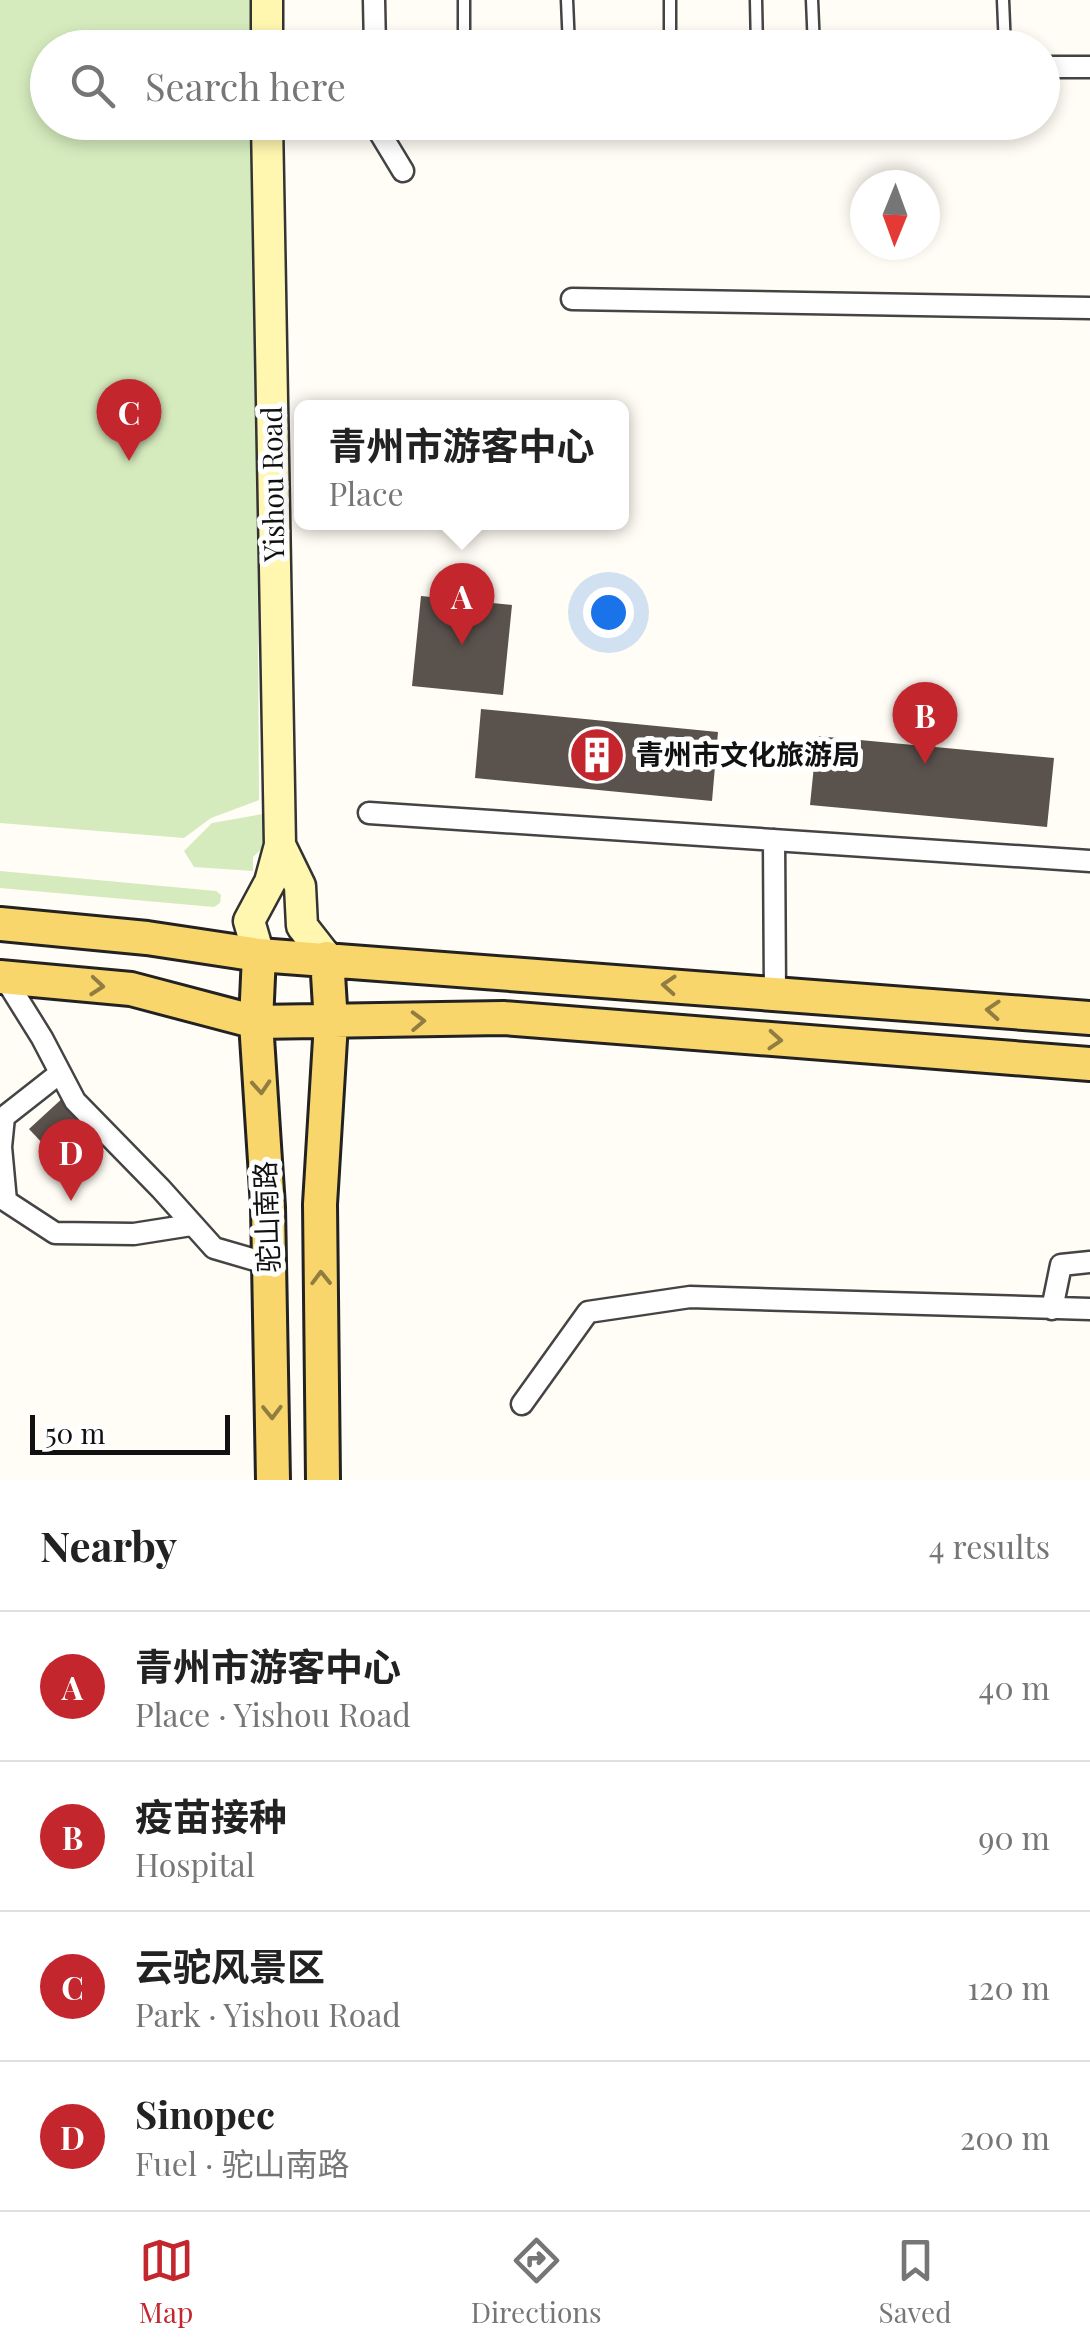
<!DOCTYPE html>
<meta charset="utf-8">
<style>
:root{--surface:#fff;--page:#f2f2f2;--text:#222;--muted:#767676;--line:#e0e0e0;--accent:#c4262e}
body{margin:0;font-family:"Playfair Display","Noto Sans SC",serif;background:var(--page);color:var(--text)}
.compass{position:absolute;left:850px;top:170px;width:90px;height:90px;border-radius:50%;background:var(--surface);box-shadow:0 5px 15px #0003;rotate:181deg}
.scale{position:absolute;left:30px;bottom:25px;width:200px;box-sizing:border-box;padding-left:10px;border:5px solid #111;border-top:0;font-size:28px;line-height:35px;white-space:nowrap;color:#111;-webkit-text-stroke:8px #fff;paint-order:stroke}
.you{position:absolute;left:608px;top:612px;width:35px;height:35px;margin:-25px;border:8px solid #fff;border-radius:50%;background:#1a73e8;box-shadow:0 0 0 15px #1a73e833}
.badge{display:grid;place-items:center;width:65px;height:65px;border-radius:50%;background:var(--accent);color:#fff;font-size:32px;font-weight:700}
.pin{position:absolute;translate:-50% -82px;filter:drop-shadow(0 2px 5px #0008)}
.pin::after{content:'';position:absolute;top:52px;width:35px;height:30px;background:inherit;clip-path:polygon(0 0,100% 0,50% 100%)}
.popup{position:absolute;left:294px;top:400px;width:335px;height:130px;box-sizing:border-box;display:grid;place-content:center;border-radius:15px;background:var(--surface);filter:drop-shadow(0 2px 8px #0005);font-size:32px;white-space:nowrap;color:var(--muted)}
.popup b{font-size:38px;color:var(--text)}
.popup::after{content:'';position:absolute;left:50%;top:100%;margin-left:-20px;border:20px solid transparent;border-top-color:var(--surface)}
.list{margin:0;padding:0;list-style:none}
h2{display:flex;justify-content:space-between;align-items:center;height:130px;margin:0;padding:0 40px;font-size:42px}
h2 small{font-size:32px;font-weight:400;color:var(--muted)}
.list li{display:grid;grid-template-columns:65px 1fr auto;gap:30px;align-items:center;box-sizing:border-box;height:150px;padding:0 40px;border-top:2px solid var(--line)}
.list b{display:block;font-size:38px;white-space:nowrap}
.list p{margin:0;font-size:32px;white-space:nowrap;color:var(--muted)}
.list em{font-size:32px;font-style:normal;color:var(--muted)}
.icon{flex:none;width:55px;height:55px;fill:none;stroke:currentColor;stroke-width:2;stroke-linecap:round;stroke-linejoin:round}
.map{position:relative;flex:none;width:1090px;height:1480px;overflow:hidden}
.search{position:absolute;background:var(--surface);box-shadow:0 5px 15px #0003;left:30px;right:30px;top:30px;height:110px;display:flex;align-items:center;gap:25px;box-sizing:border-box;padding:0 35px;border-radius:55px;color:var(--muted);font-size:38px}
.sheet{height:730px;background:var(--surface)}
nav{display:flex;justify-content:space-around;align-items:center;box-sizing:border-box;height:140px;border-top:2px solid var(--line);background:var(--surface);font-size:28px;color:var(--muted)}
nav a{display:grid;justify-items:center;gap:5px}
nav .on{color:var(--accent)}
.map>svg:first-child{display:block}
.green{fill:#d5ebbd}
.building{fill:#5a524d}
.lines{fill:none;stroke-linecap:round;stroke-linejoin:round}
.lane-casing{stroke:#444;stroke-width:15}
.street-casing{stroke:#444;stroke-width:25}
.secondary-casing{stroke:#333;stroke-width:35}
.primary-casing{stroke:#222;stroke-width:38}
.lane{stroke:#fff;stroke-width:10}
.street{stroke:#fff;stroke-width:20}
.secondary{stroke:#fff6b0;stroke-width:30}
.primary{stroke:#f9d66b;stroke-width:32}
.oneway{stroke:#917d42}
.labels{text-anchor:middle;stroke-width:10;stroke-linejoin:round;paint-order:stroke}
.street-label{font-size:28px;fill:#111;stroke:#fff}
.poi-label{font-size:28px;font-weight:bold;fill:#111;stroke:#fff;text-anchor:start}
</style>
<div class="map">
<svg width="1090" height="1480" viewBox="0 0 1090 1480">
<rect width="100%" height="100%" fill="#fffdf5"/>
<!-- green -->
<path class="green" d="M 0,0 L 255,0 L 255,47 L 48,48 L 48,122 L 255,123 L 259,800 L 211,818 L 184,838 L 0,823 Z
M 268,813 L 269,842 L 253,857 L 253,871 L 194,867 L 184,851 L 212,823 Z
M 0,871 L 216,891 L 221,895 L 220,903 L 214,907 L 0,888 Z"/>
<!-- building -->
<path class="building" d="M 421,596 L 512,605 L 503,695 L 412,686 Z
M 481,709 L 718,732 L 712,801 L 475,778 Z
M 817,736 L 1054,758 L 1047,827 L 810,805 Z
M 66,1095 L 100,1130 L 62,1164 L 29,1129 Z"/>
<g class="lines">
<!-- lane casing -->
<g class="lane-casing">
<path id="lane" d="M 464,0 L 464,48
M 567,0 L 569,48
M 670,0 L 670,48
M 756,0 L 757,48
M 812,0 L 814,48
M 1003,0 L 1005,48"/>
</g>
<!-- street casing -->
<g class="street-casing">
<path id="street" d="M 374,0 L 375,48
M 1042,67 L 1090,67
M 376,122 L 377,128 L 403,171
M 572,299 L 1090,308
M 369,813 L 1090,861
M 774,840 L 775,993
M 4,977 L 42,1038 L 75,1101 L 161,1189 L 214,1248 L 269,1264
M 60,1073 L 4,1117 L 1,1147 L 6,1201 L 55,1233 L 134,1234 L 191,1225
M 1052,1309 L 1061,1265 L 1090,1262
M 522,1404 L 588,1312 L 690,1297 L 1090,1309"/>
</g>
<!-- secondary casing -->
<g class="secondary-casing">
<path id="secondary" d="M 267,48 L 267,0
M 280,845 L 300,886 L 302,926 L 327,958
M 259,955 L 249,921 L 270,882 L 280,845 L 267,122"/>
</g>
<!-- primary casing -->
<g class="primary-casing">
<path id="primary" d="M 0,924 L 147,938 L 259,955 L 1090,1018
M 259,955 L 256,1022 L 268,1207 L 273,1480
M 0,977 L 131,989 L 256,1022 L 503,1018 L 1090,1064
M 323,1480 L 320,1204 L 331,1023 L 327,958"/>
</g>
<!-- lane -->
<use href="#lane" class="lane"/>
<!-- street -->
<use href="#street" class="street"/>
<!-- secondary -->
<use href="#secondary" class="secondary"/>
<!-- primary -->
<use href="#primary" class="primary"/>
</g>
<!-- one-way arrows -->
<defs><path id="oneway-chevron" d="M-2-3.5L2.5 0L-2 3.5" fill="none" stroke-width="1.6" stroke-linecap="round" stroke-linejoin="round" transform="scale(2.5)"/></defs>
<g class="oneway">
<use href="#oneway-chevron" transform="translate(669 985) rotate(-176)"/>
<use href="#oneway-chevron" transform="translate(97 986) rotate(5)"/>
<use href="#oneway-chevron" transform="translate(993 1010) rotate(-176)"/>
<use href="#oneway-chevron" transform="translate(418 1021) rotate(-2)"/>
<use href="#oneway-chevron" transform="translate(775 1040) rotate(4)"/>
<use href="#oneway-chevron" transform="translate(261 1087) rotate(86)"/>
<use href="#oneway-chevron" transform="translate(321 1278) rotate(-91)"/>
<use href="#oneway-chevron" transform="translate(272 1412) rotate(89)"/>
</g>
<!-- icons -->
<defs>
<g id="building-disc" transform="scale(2.875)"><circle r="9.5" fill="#c4262e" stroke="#fff"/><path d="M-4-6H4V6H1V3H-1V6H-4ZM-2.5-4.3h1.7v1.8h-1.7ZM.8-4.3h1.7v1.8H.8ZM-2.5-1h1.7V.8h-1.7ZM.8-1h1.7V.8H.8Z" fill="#fff"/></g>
</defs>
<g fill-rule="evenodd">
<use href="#building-disc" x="597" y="755"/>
</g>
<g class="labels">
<!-- street labels -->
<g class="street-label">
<text transform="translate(273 484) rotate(-91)" y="10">Yishou Road</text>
<text transform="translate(267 1217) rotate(-92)" y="10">驼山南路</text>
</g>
<!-- poi labels -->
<g class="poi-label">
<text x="636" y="765">青州市文化旅游局</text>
</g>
</g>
</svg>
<svg class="compass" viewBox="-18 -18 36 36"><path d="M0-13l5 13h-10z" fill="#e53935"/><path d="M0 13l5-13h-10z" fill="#767676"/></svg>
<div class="scale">50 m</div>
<div class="you"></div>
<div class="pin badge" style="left:462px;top:645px">A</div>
<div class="popup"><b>青州市游客中心</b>Place</div>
<div class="pin badge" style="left:925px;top:764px">B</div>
<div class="pin badge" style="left:129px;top:461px">C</div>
<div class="pin badge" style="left:71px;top:1201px">D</div>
<div class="search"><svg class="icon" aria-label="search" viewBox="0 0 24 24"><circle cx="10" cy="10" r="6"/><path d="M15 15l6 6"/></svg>Search here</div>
</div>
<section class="sheet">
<h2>Nearby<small>4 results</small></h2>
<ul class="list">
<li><span class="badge">A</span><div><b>青州市游客中心</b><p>Place · Yishou Road</p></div><em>40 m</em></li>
<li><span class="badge">B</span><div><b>疫苗接种</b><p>Hospital</p></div><em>90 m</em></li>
<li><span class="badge">C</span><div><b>云驼风景区</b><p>Park · Yishou Road</p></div><em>120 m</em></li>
<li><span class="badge">D</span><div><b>Sinopec</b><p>Fuel · 驼山南路</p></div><em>200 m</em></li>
</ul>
</section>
<nav>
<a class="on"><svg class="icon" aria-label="map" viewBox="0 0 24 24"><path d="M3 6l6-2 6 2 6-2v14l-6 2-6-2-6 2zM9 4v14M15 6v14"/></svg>Map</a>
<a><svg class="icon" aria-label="directions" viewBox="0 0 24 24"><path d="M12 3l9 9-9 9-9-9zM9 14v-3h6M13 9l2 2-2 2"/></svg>Directions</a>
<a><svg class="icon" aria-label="saved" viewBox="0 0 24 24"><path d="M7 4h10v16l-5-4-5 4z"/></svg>Saved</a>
</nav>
